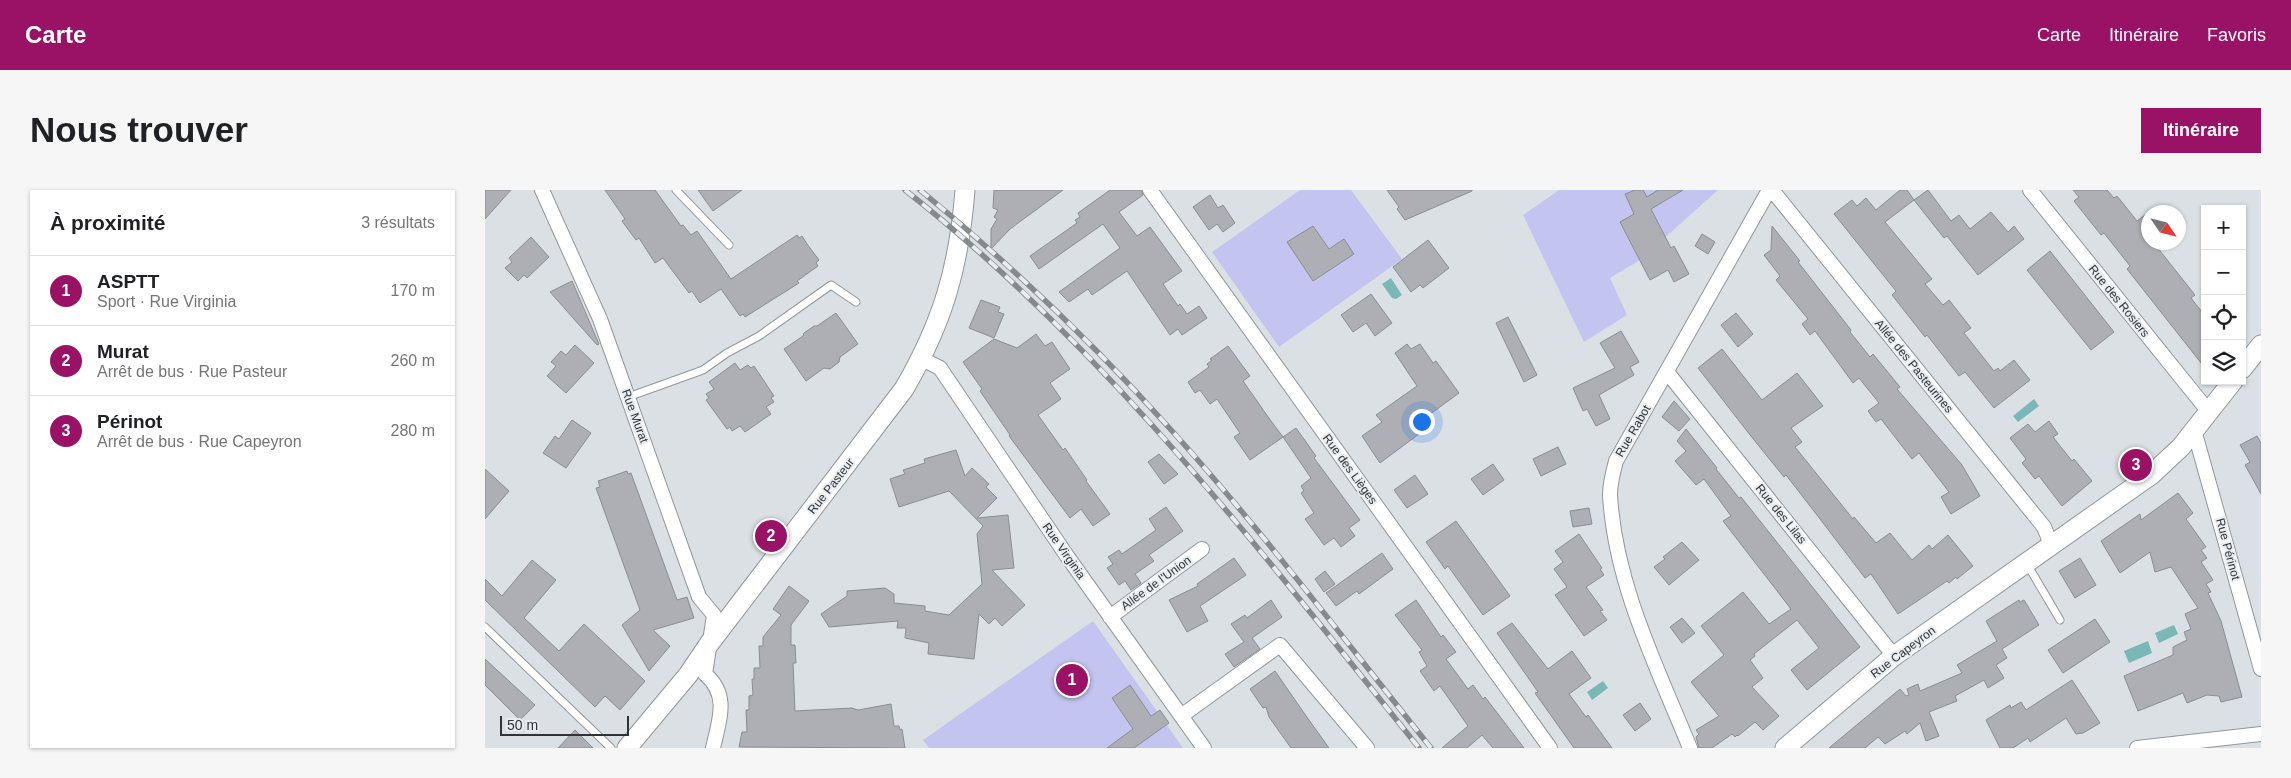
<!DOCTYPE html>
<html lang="fr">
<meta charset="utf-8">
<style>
:root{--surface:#fff;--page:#f6f6f6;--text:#202124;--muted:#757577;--line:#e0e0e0;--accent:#991266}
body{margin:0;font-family:Arial,sans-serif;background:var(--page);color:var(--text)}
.controls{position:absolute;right:15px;top:15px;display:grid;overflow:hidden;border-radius:0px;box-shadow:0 1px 4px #0004}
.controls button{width:45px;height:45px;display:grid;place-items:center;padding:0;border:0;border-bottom:1px solid var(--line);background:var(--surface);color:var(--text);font:25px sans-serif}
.compass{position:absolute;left:1656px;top:15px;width:45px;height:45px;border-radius:50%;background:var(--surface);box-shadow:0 1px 4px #0004;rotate:125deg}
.scale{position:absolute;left:15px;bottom:12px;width:129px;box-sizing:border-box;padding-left:5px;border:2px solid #313334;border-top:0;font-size:14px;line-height:18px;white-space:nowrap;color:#313334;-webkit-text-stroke:4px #e8edf1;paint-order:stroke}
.you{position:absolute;left:936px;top:231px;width:18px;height:18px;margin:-12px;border:4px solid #fff;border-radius:50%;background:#1a73e8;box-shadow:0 0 0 8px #1a73e833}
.badge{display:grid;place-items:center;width:32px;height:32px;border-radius:50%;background:var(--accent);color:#fff;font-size:16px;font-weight:700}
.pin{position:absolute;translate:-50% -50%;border:2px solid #fff;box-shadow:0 1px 5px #0006}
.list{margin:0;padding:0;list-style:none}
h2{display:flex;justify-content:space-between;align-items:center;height:65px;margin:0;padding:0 20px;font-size:21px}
h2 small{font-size:16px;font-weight:400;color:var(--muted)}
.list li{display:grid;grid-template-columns:32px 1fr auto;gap:15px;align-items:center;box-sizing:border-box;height:70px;padding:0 20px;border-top:1px solid var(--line)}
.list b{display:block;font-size:19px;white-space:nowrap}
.list p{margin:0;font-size:16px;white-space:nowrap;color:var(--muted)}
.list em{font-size:16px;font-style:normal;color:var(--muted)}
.icon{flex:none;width:28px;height:28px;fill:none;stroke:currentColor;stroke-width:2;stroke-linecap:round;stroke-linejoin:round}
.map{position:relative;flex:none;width:1776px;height:558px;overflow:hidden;border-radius:0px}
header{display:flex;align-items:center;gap:30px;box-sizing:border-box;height:70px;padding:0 25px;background:var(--accent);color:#fff}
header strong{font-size:24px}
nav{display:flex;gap:28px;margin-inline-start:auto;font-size:18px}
.intro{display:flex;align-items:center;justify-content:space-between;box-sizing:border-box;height:120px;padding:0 30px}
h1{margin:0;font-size:35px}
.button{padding:12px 22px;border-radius:0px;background:var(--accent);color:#fff;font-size:18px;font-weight:700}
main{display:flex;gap:30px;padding:0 30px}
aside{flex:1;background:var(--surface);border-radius:0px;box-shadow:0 1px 4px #0004}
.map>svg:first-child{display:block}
.green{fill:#c3c5f0}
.water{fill:#79b8b7}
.building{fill:#adafb4;stroke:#8a8d91}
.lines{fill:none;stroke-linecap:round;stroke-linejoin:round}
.lane-casing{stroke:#929699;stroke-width:9}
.street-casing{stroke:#929699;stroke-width:16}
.secondary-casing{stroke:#929699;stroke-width:21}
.lane{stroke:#fff;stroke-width:7}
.street{stroke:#fff;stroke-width:14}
.secondary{stroke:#fff;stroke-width:19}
.rail-casing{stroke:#868a8c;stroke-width:5.5}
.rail{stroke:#e8edf1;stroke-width:4;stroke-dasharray:11;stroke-linecap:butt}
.labels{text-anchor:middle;stroke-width:4;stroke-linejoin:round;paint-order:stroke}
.street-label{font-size:12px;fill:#313334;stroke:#e8edf1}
</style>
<header>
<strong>Carte</strong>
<nav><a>Carte</a><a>Itinéraire</a><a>Favoris</a></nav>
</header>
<div class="intro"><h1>Nous trouver</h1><a class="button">Itinéraire</a></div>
<main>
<aside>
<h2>À proximité<small>3 résultats</small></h2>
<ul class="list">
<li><span class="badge">1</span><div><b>ASPTT</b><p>Sport · Rue Virginia</p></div><em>170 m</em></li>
<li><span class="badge">2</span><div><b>Murat</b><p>Arrêt de bus · Rue Pasteur</p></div><em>260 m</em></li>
<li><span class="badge">3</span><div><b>Périnot</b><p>Arrêt de bus · Rue Capeyron</p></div><em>280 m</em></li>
</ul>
</aside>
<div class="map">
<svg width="1776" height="558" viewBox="0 0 1776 558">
<rect width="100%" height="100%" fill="#dbe0e4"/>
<!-- green -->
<path class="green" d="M 815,0 L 866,0 L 917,69 L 794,157 L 727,62 Z
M 1074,0 L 1233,0 L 1155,70 L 1125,88 L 1142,125 L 1099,152 L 1038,25 Z
M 608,431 L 698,558 L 444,558 L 438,550 Z"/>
<!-- water -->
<path class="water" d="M 906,88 L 917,105 L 911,109 L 907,108 L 897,94 Z
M 1549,209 L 1554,216 L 1533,232 L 1528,226 Z
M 1689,435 L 1693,444 L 1674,453 L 1670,443 Z
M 1663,451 L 1667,463 L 1644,473 L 1639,461 Z
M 1118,491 L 1123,498 L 1107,510 L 1102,502 Z"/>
<!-- building -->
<path class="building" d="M 0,0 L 26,0 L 0,29 Z
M 120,0 L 170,0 L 196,36 L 198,35 L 206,45 L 212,41 L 246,89 L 312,45 L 314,48 L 317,46 L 322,54 L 334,70 L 331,73 L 333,76 L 312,91 L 314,93 L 260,127 L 258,124 L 255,126 L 236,99 L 215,113 L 207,101 L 204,103 L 178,68 L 170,73 L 154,48 L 151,50 L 137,31 L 140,29 Z
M 213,0 L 257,0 L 228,21 Z
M 509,0 L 578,0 L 525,39 L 506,59 L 506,39 L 512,29 L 509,27 L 513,20 L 508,18 Z
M 625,0 L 656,0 L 658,5 L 634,22 L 652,46 L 665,37 L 697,81 L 678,94 L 693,116 L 695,114 L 702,124 L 714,116 L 722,128 L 697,145 L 693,139 L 685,145 L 642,81 L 607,105 L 603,99 L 584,112 L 574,102 L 635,58 L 618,34 L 554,79 L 545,66 L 592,33 L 590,30 L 595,27 L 593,23 Z
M 902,0 L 987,0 L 987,1 L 920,30 L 912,19 L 914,17 Z
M 1150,0 L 1158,0 L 1162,7 L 1173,0 L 1198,0 L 1166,19 L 1186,58 L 1189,56 L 1204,84 L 1189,92 L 1183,80 L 1165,90 L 1135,32 L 1149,24 L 1140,4 Z
M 1415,0 L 1422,0 L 1429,10 L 1443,0 L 1466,31 L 1474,25 L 1485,39 L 1506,22 L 1523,42 L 1529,36 L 1539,49 L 1493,85 L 1462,46 L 1459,48 L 1429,10 L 1400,32 L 1447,89 L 1440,94 L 1458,115 L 1464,110 L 1486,138 L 1479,143 L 1509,181 L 1513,178 L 1515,181 L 1529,170 L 1545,190 L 1509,218 L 1480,182 L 1474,186 L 1442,145 L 1440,147 L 1407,105 L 1411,101 L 1349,24 L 1367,10 L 1372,16 L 1381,8 L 1391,20 Z
M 1588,0 L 1622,0 L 1629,8 L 1632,6 L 1652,31 L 1664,22 L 1664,52 L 1668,52 L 1710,105 L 1706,108 L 1720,126 L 1720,178 L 1642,79 L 1645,76 L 1619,43 L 1616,45 L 1589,11 L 1594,7 Z
M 725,5 L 733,18 L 738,15 L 750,33 L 738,42 L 732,34 L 724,40 L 708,17 Z
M 828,36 L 844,59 L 859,49 L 869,64 L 828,91 L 802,52 Z
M 1287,36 L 1315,71 L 1313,72 L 1366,140 L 1365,142 L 1385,167 L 1388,164 L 1415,197 L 1412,199 L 1477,275 L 1495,306 L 1466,324 L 1456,307 L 1464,302 L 1434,263 L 1427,269 L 1396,229 L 1391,232 L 1383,221 L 1394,213 L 1374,188 L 1368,193 L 1330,141 L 1325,145 L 1317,134 L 1323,129 L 1291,90 L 1295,86 L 1279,65 L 1286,60 Z
M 1217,44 L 1230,52 L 1223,64 L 1210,56 Z
M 46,47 L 64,67 L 42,88 L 39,85 L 33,91 L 20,78 L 27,72 L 24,68 Z
M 943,50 L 964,78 L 938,98 L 935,95 L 926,102 L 908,77 Z
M 1565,61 L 1629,142 L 1606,160 L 1542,80 Z
M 87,91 L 114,154 L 112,155 L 65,102 Z
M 886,104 L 907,133 L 890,146 L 881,133 L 868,142 L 856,125 Z
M 496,110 L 515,117 L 513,122 L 519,124 L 509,148 L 484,138 Z
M 351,123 L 373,154 L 355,167 L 354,172 L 345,179 L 339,178 L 321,191 L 299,159 L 318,146 L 319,143 L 329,136 L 332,136 Z
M 1251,123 L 1268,144 L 1253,157 L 1236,135 Z
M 1023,127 L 1052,185 L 1039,192 L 1011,133 Z
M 1136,141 L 1154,172 L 1145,177 L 1149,185 L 1114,205 L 1125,229 L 1111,236 L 1102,219 L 1098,221 L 1088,198 L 1130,178 L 1115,153 Z
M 551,144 L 560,156 L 567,152 L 585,179 L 565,193 L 576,209 L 553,225 L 578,260 L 580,258 L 602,290 L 601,291 L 625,324 L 608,336 L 596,319 L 585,328 L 524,246 L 525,245 L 495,201 L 497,199 L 478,172 L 509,149 L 532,158 Z
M 922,154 L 926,159 L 935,154 L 948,173 L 951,171 L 974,203 L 933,233 L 938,241 L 895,273 L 877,246 L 897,232 L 891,225 L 932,196 L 910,163 Z
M 90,155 L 109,173 L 81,203 L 62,186 L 71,176 L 66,172 L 76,161 L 81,165 Z
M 743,156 L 765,186 L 758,191 L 786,231 L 798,247 L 811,238 L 831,266 L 829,268 L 875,330 L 864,338 L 870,346 L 856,357 L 849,348 L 839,355 L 820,329 L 829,323 L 816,303 L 819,301 L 816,296 L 826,288 L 798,247 L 765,270 L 749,247 L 755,243 L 732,209 L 725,214 L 715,200 L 710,203 L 703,192 L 724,177 L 722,174 L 727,170 L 725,169 Z
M 1237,159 L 1277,210 L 1312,183 L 1338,216 L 1306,238 L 1317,252 L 1310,257 L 1368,329 L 1369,327 L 1391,353 L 1405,343 L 1427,370 L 1444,355 L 1447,359 L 1463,345 L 1488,376 L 1472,389 L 1471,387 L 1464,393 L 1462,391 L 1413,424 L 1386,384 L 1380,388 L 1332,325 L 1301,285 L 1299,287 L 1269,250 L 1213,178 Z
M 250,173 L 255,180 L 263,175 L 266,178 L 269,176 L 289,206 L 286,208 L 289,212 L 281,217 L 286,224 L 260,242 L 255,236 L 247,241 L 245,237 L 242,239 L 221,210 L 224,208 L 221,204 L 229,199 L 224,192 Z
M 1189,211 L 1205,229 L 1194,241 L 1177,227 Z
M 87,230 L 106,243 L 81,278 L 58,263 L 70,246 L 74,249 Z
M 1564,231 L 1573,244 L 1568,247 L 1587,271 L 1589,269 L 1607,291 L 1577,316 L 1554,286 L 1550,289 L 1537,273 L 1541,269 L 1525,248 L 1543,234 L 1550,242 Z
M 1201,239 L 1232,278 L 1231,279 L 1254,308 L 1256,307 L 1375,457 L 1322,500 L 1306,480 L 1334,458 L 1312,430 L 1269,464 L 1270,466 L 1265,470 L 1278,488 L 1267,497 L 1294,526 L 1278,540 L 1270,532 L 1253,546 L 1252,545 L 1250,547 L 1247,544 L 1227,558 L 1214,558 L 1211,547 L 1214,544 L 1211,540 L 1234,526 L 1206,492 L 1239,465 L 1216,436 L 1258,402 L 1284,434 L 1306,419 L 1238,331 L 1246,326 L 1219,289 L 1211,295 L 1190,271 L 1201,261 L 1192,251 Z
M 1772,246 L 1776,253 L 1776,304 L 1760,275 L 1765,272 L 1755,255 Z
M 1073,257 L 1081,274 L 1056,286 L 1048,269 Z
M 471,260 L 480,286 L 487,278 L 504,294 L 501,297 L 512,308 L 492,328 L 523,325 L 529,378 L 507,380 L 540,415 L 517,436 L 510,428 L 504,434 L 494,424 L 489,469 L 443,464 L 444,453 L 420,448 L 421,438 L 412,438 L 413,431 L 344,437 L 336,424 L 362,406 L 362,401 L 400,398 L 409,404 L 409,413 L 440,416 L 440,421 L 464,425 L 497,394 L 492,344 L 498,336 L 464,301 L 414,317 L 405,289 L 420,284 L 418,280 L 440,273 L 439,269 Z
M 674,264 L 693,284 L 679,294 L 663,272 Z
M 1008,274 L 1019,290 L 998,305 L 986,289 Z
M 0,279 L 24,301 L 0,329 Z
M 142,281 L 143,284 L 146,283 L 192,410 L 202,407 L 209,428 L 168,440 L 185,456 L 164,481 L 137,435 L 155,420 L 111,298 L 115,297 L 113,291 Z
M 930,285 L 943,304 L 922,318 L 909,300 Z
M 1693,303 L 1708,323 L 1701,329 L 1721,357 L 1716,360 L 1722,368 L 1716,372 L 1728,390 L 1721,394 L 1726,402 L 1723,403 L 1736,431 L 1757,507 L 1736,512 L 1734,506 L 1722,505 L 1702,513 L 1698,503 L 1653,521 L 1639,486 L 1688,465 L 1688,457 L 1702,450 L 1699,442 L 1706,439 L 1700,424 L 1713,418 L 1686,377 L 1670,382 L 1665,362 L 1635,383 L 1616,351 L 1655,324 L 1656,330 Z
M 681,317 L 698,341 L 664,365 L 669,371 L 650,384 L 656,393 L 646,400 L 640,391 L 634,395 L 622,378 L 628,374 L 623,367 L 634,360 L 637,364 L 671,340 L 664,329 Z
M 1104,318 L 1107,334 L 1088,337 L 1085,321 Z
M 971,331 L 1025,406 L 998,425 L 963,376 L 960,379 L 941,352 Z
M 1094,344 L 1117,378 L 1115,379 L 1119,385 L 1101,397 L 1118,420 L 1115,421 L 1122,430 L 1099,446 L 1070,405 L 1082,397 L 1069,379 L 1078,372 L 1070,361 Z
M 1197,352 L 1214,370 L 1184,395 L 1169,377 L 1180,369 L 1178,367 Z
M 897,363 L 908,379 L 874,404 L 872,401 L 851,416 L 841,403 Z
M 749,368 L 761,385 L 715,416 L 723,431 L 702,442 L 684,410 L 713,396 L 712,394 Z
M 1595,368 L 1611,395 L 1590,408 L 1574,381 Z
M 47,370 L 71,390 L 39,428 L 74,461 L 99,434 L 160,491 L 135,520 L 120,506 L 110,517 L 0,410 L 0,389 L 17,406 Z
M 840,381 L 850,394 L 839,402 L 830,389 Z
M 304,396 L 324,411 L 306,435 L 306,455 L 310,455 L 311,473 L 308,473 L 310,521 L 367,518 L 373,520 L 406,514 L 409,536 L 414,536 L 415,540 L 417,539 L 420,558 L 254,557 L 257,542 L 262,542 L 261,520 L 264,520 L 264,506 L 268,505 L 267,489 L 269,489 L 269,478 L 275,478 L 274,456 L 278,456 L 278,447 L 296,425 L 288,419 Z
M 786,410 L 797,427 L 767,448 L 775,459 L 749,477 L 740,464 L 759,452 L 746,434 L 760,425 L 762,428 Z
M 931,410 L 956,447 L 958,445 L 971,462 L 961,469 L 983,499 L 988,495 L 998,509 L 1000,507 L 1039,558 L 1008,558 L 997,545 L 982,558 L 957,558 L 983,536 L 955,496 L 949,501 L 935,481 L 942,476 L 934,462 L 937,460 L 910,425 Z
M 1534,410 L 1535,412 L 1539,410 L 1554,435 L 1517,459 L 1522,468 L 1511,475 L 1519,488 L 1503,498 L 1499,490 L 1470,506 L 1472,511 L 1444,522 L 1454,546 L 1441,551 L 1435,533 L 1422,544 L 1420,541 L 1400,554 L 1393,547 L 1380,558 L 1344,558 L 1415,499 L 1421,506 L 1424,505 L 1422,499 L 1433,494 L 1435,501 L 1477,483 L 1472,475 L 1512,451 L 1501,431 Z
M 1197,428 L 1210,443 L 1197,453 L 1185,437 Z
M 1610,429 L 1625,452 L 1578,483 L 1563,460 Z
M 1027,433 L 1063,479 L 1087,461 L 1106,488 L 1084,504 L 1101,527 L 1103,525 L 1127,558 L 1089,558 L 1050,503 L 1053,502 L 1012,443 Z
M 0,469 L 50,515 L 35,530 L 0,495 Z
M 790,481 L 819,523 L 844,558 L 806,558 L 784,527 L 781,517 L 778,518 L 765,499 Z
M 1587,490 L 1615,533 L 1598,543 L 1591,544 L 1581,528 L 1545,552 L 1543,548 L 1528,558 L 1515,558 L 1501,530 L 1525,515 L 1526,518 L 1536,512 L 1541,520 Z
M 645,495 L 666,526 L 675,520 L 684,533 L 649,558 L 622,558 L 648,539 L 627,508 Z
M 1155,513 L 1166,529 L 1150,541 L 1138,525 Z
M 90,540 L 108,558 L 73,558 Z"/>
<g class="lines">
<!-- lane casing -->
<g class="lane-casing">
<path id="lane" d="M 191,0 L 244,55
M 143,207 L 218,180 L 242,163 L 274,146 L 346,95 L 371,112
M 1542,374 L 1575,430
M 0,437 L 126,558"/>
</g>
<!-- street casing -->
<g class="street-casing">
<path id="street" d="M 57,0 L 115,129 L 214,407 L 229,425 L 220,484 C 245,505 234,531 228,558
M 665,0 L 1065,558
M 1287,0 L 1559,337 L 1566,354
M 1545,0 L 1724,222
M 437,169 L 455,178 L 582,366 L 719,558
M 1182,182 L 1409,466
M 1709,240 L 1776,479
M 625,427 L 717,359
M 696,526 L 795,455 L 882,558
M 1205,558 C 1172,477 1130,394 1125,305 C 1125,293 1128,282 1131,271 L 1284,0
M 1652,558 L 1776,544"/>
</g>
<!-- secondary casing -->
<g class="secondary-casing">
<path id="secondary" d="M 1757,179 L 1776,155
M 142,558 L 203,485 L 224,454 L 419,199 C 458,132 474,77 480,0
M 1300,558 L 1409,466 L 1666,285 L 1696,257 L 1748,191"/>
</g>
<!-- lane -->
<use href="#lane" class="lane"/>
<!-- street -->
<use href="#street" class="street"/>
<!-- secondary -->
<use href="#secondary" class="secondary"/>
<!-- rail casing -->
<g class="rail-casing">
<path id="rail" d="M 420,0 C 621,158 775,360 934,558
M 435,0 C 525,74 610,155 688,242 C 779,343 861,452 946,558"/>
</g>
<!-- rail -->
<use href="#rail" class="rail"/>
</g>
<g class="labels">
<!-- street labels -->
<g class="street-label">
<text transform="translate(1634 111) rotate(51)" y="4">Rue des Rosiers</text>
<text transform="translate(1429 176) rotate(51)" y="4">Allée des Pasteurines</text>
<text transform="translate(150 226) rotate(70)" y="4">Rue Murat</text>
<text transform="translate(1148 241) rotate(-60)" y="4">Rue Rabot</text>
<text transform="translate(865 279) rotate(54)" y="4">Rue des Lièges</text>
<text transform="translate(346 296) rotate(-52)" y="4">Rue Pasteur</text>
<text transform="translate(1296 324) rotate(51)" y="4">Rue des Lilas</text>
<text transform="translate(1743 359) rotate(75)" y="4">Rue Périnot</text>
<text transform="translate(579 361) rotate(55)" y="4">Rue Virginia</text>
<text transform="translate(671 393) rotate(-36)" y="4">Allée de l'Union</text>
<text transform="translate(1418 462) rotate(-37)" y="4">Rue Capeyron</text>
</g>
</g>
</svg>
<div class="controls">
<button>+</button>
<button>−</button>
<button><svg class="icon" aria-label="locate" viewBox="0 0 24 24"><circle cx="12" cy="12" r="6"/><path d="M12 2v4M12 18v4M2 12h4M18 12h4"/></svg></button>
<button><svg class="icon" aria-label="layers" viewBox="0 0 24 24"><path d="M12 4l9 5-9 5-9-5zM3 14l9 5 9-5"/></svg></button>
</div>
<svg class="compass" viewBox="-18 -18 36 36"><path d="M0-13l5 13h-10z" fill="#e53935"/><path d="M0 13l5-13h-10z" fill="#757577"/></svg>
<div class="scale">50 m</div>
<div class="you"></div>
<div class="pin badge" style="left:587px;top:490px">1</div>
<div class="pin badge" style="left:286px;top:346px">2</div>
<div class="pin badge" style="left:1651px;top:275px">3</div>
</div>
</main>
